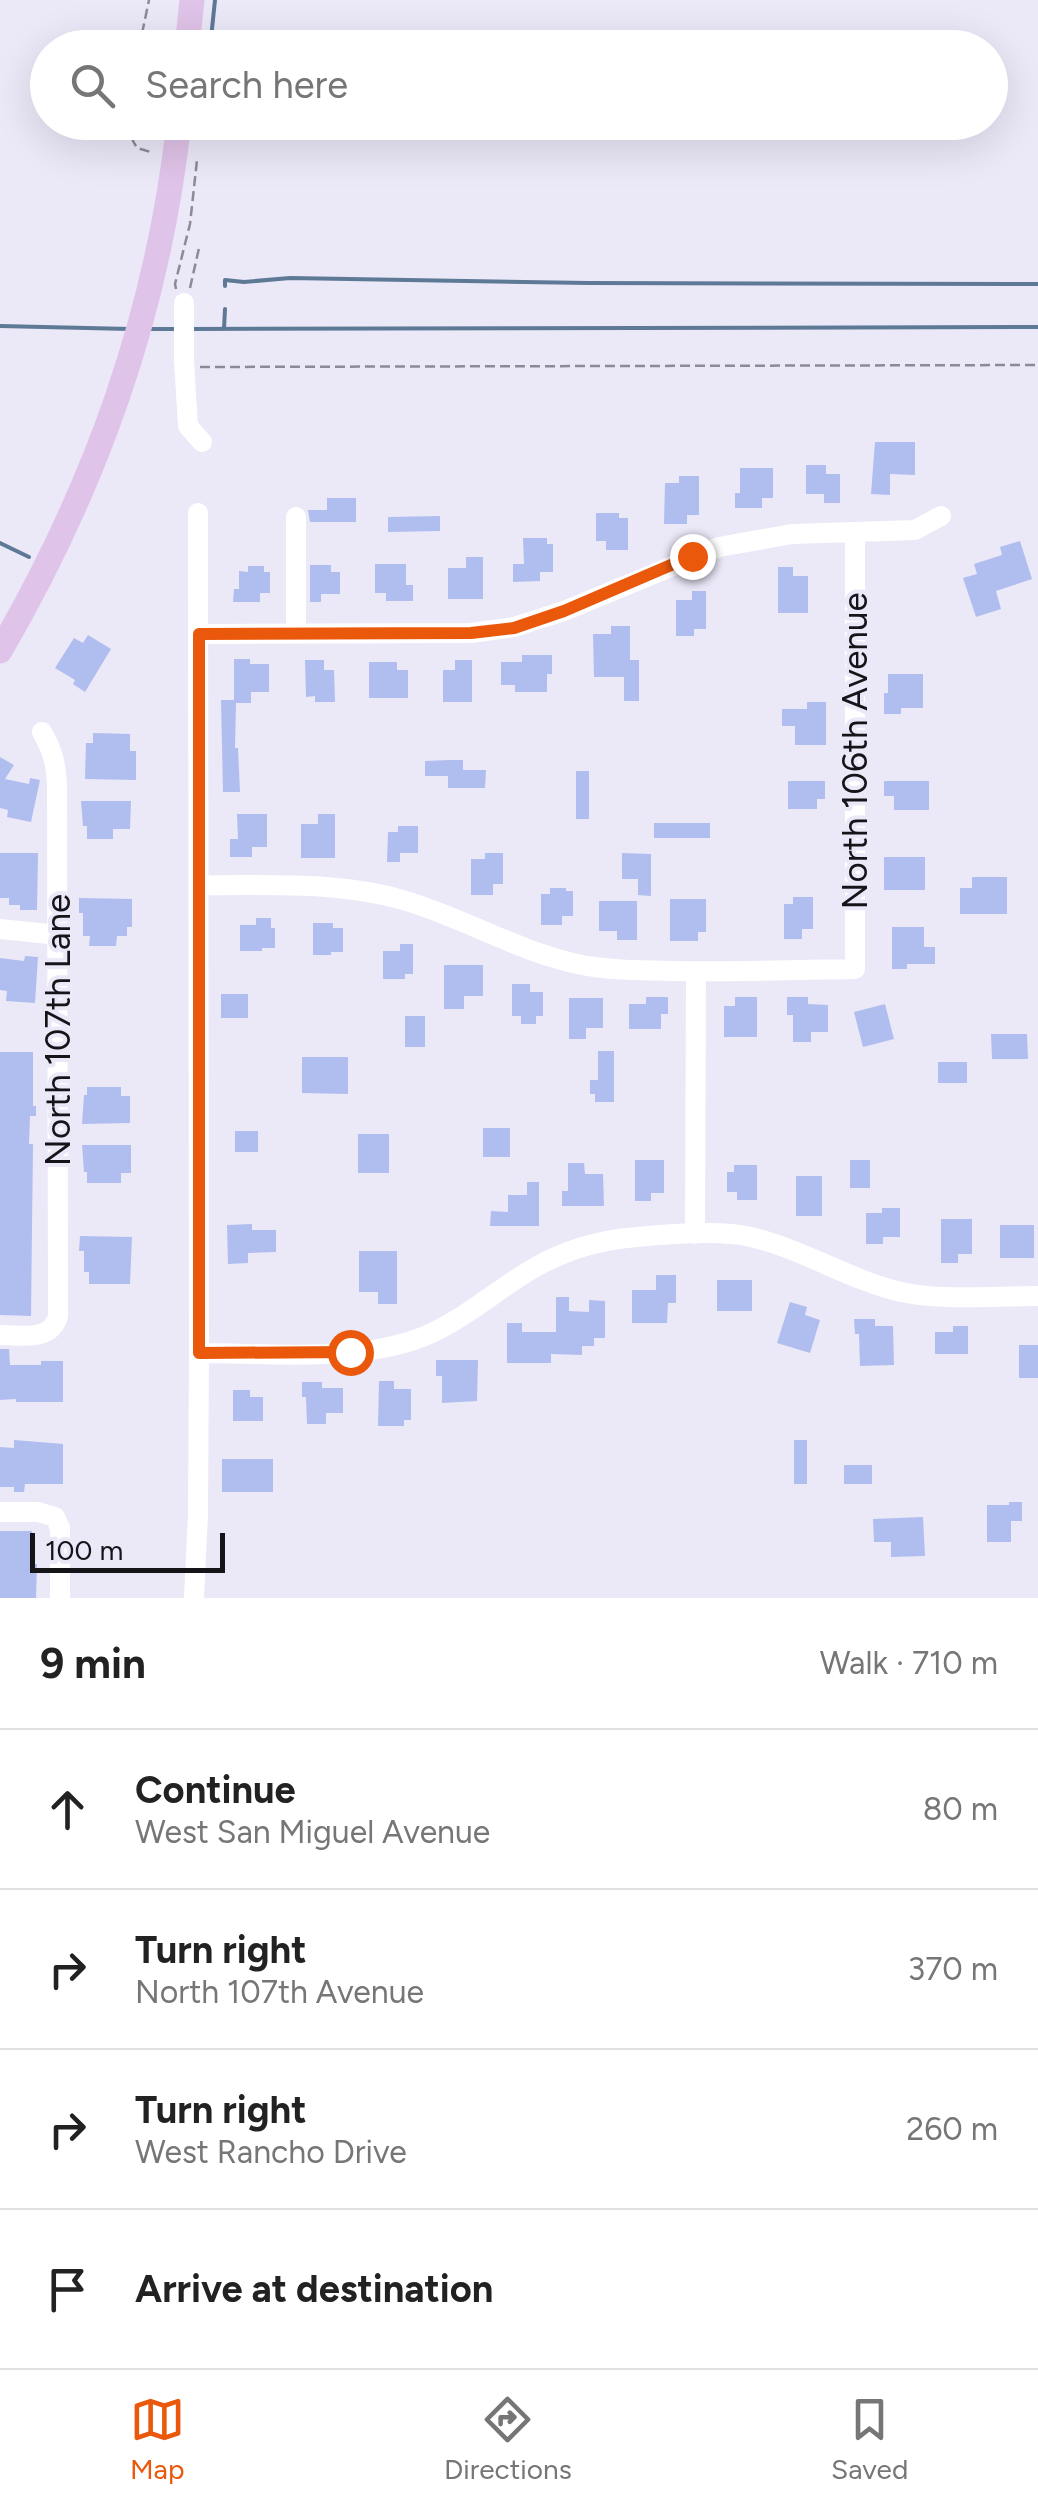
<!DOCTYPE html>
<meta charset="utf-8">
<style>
:root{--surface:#fff;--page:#f6f6f6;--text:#222;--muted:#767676;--line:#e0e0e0;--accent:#ea580c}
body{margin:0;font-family:Figtree,sans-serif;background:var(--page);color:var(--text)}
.scale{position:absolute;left:30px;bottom:25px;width:195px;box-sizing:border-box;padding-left:10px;border:5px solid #151419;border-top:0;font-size:28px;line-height:35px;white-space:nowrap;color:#151419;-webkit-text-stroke:8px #ebe8f8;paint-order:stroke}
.stop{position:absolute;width:30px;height:30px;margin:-22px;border:8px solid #ea580c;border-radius:50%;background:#fff}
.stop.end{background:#ea580c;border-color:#fff;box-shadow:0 2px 10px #0008}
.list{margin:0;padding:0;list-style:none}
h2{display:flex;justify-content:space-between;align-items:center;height:130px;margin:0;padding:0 40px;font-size:42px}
h2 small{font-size:32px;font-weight:400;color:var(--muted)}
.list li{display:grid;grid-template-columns:65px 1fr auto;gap:30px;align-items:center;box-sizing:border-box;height:160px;padding:0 40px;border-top:2px solid var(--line)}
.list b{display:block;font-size:38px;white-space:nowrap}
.list p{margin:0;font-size:32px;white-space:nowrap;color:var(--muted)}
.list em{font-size:32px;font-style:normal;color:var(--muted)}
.icon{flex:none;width:55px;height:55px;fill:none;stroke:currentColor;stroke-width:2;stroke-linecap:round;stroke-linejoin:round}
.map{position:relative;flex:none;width:1038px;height:1598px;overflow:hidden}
.search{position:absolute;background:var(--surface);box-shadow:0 10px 40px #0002;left:30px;right:30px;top:30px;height:110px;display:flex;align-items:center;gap:25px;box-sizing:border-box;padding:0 35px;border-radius:55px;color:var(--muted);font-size:38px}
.sheet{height:770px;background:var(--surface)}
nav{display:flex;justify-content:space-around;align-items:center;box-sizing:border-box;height:140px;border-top:2px solid var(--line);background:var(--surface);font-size:28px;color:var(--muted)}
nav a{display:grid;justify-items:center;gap:5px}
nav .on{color:var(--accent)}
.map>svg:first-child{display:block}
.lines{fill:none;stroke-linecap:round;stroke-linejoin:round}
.stream{stroke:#5e7996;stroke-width:4}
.building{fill:#b0beef}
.path{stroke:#8c8a95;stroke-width:2.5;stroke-dasharray:10 5;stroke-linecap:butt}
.minor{stroke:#fff;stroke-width:20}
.major{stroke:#e0c3e8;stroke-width:25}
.route{stroke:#ea580c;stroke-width:12}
.labels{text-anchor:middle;stroke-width:8;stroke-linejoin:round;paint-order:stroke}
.street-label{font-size:35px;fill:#151419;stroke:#ebe8f8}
</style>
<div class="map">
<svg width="1038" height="1598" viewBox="0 0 1038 1598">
<rect width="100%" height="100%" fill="#ebe8f8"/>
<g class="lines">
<!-- stream -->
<path class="stream" d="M 210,48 L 215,0
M 225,286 L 225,280 L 244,282 L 290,278 L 588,283 L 1038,284
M 0,326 L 130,329
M 150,329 L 175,329
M 190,329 L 1038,327
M 224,329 L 225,309
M 0,543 L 29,557"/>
</g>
<!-- building -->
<path class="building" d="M 875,442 L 915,442 L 915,475 L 890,474 L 890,495 L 871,494 Z
M 806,465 L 826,465 L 826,474 L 840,474 L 840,503 L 824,503 L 824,494 L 806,494 Z
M 740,468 L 773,468 L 773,498 L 762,498 L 762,508 L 735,508 L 735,493 L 740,493 Z
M 679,476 L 699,476 L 699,515 L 687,515 L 687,524 L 664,524 L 665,483 L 679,483 Z
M 327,498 L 356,498 L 356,522 L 310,522 L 308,510 L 327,510 Z
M 596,513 L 619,513 L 619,518 L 628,518 L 628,550 L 606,550 L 606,541 L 596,541 Z
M 440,516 L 440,531 L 388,532 L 388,517 Z
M 523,538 L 547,538 L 547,544 L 553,544 L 553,572 L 540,572 L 540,581 L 513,582 L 513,564 L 524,564 Z
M 1020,541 L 1032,579 L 996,591 L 1001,609 L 976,617 L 963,578 L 977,574 L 974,564 L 1002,555 L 1000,547 Z
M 466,557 L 483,557 L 483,599 L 448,599 L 448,568 L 466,568 Z
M 375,564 L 406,564 L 406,585 L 413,585 L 413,601 L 386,601 L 386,593 L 375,593 Z
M 310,565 L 331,565 L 331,572 L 340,572 L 340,594 L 321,594 L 321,602 L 310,602 Z
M 248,566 L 264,566 L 264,572 L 270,572 L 270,593 L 260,593 L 260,602 L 233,602 L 234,589 L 239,589 L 239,571 L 248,572 Z
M 778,567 L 793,567 L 793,576 L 808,576 L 808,613 L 778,613 Z
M 692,591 L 706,591 L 706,629 L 694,629 L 694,636 L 676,636 L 676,600 L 692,600 Z
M 611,626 L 630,626 L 630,660 L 639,660 L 639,701 L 624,701 L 624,677 L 594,677 L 593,634 L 611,634 Z
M 88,635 L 111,649 L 85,692 L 73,684 L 75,680 L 55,668 L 74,638 L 83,643 Z
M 522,655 L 552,655 L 552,674 L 547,674 L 547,692 L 515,692 L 515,685 L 501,685 L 501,662 L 522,662 Z
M 234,659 L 250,659 L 250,664 L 269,664 L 269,692 L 251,692 L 251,703 L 236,703 L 235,748 L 238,748 L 240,792 L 223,792 L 221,700 L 234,700 Z
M 305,660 L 324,660 L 324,670 L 334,670 L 335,702 L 315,702 L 315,696 L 306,697 Z
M 455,660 L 472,660 L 472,702 L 443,702 L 443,670 L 455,670 Z
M 369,662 L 397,662 L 397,670 L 408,670 L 408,698 L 369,698 Z
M 888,674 L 923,674 L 923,708 L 901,708 L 901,714 L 884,714 L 884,693 L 888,693 Z
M 807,702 L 826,702 L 826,745 L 795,745 L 795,726 L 782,726 L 782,709 L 807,709 Z
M 93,733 L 130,734 L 130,751 L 136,751 L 136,780 L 85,779 L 86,743 L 93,743 Z
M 0,757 L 14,765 L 5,779 L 29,784 L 30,778 L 40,780 L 31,822 L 7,817 L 8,810 L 0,808 Z
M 449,760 L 463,760 L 463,770 L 486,770 L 485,788 L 448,788 L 448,776 L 425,776 L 425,761 Z
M 576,771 L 589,771 L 589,819 L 576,819 Z
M 788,781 L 825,781 L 825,799 L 817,799 L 817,809 L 788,809 Z
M 884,781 L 929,781 L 929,810 L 894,810 L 894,796 L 884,796 Z
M 81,801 L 131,801 L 130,829 L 113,829 L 113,839 L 87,839 L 87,826 L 83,826 Z
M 237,814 L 267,814 L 267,847 L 252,847 L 252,857 L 230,857 L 230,839 L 238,839 Z
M 318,814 L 335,814 L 335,858 L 301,858 L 301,824 L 318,824 Z
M 654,823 L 710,823 L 710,838 L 654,838 Z
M 398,826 L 418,826 L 418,853 L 400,853 L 400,862 L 387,862 L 388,832 L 398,832 Z
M 0,853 L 38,853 L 37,910 L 20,910 L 20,905 L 9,905 L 9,898 L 0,898 Z
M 485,853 L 503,853 L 503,884 L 493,884 L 493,895 L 471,895 L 471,859 L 485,859 Z
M 622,853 L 651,854 L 651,896 L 638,895 L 638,879 L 622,879 Z
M 884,857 L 925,857 L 925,890 L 884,890 Z
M 972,877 L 1007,877 L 1007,914 L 960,914 L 960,888 L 972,888 Z
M 550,888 L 566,888 L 566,891 L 573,891 L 573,916 L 562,916 L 562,925 L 541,925 L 541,894 L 550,894 Z
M 793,897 L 813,897 L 813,929 L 802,929 L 802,939 L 784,939 L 784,904 L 793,904 Z
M 79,898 L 132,899 L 132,927 L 127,927 L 127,936 L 117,936 L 116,946 L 89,946 L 90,936 L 83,936 L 83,913 L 79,913 Z
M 670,899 L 706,899 L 706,932 L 698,932 L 698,941 L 670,941 Z
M 599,901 L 637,901 L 637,940 L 617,940 L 617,931 L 599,931 Z
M 256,918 L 271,918 L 271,928 L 275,928 L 275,948 L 262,948 L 262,951 L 240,951 L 240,925 L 256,925 Z
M 313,923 L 333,923 L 333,928 L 343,928 L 343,952 L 331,952 L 331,955 L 313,955 Z
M 892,927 L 924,927 L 924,947 L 935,947 L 935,964 L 907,964 L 907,969 L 892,969 Z
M 400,944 L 413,944 L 413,974 L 405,974 L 405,979 L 383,979 L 383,951 L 400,951 Z
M 25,956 L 38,957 L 35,1003 L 6,1001 L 7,991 L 0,990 L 0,958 L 24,961 Z
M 444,965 L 483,965 L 483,996 L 464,996 L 464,1009 L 444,1009 Z
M 512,984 L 530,984 L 530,992 L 543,992 L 543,1016 L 536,1016 L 536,1024 L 521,1024 L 521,1016 L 512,1016 Z
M 221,994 L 248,994 L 248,1018 L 221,1018 Z
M 646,997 L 668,997 L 668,1014 L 661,1014 L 661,1029 L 629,1029 L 629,1004 L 646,1004 Z
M 735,997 L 757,997 L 757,1037 L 724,1037 L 724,1006 L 735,1006 Z
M 787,997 L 808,997 L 808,1004 L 828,1005 L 828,1032 L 811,1032 L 811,1042 L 793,1042 L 793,1015 L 787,1015 Z
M 569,998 L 603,998 L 603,1028 L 586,1028 L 586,1039 L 569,1039 Z
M 885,1004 L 894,1039 L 863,1047 L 854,1012 Z
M 405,1016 L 425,1016 L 425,1047 L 405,1047 Z
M 991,1034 L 1027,1034 L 1028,1059 L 992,1059 Z
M 598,1051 L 614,1051 L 614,1102 L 595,1102 L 595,1094 L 590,1094 L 590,1080 L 598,1080 Z
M 0,1052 L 33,1052 L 33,1106 L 36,1106 L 36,1116 L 30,1116 L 29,1144 L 33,1144 L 31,1316 L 0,1315 Z
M 302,1057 L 348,1057 L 348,1094 L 302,1093 Z
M 938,1062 L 967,1062 L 967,1083 L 938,1083 Z
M 87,1087 L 121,1087 L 121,1096 L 130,1096 L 130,1123 L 82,1124 L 84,1095 L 87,1095 Z
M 483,1128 L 510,1128 L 510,1157 L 483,1157 Z
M 235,1131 L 258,1131 L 258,1152 L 235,1152 Z
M 358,1134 L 389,1134 L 389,1173 L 358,1173 Z
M 82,1145 L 131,1145 L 131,1173 L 121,1173 L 121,1183 L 87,1183 L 87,1172 L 84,1172 Z
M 635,1160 L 664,1160 L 664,1193 L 651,1193 L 651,1201 L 635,1201 Z
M 850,1160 L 870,1160 L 870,1188 L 850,1188 Z
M 568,1163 L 584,1163 L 585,1174 L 603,1174 L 604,1206 L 562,1206 L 562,1191 L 568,1191 Z
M 734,1165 L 757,1165 L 757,1200 L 737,1200 L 737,1192 L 727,1192 L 727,1172 L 734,1172 Z
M 796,1176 L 822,1176 L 822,1216 L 796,1216 Z
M 527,1182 L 539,1182 L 539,1226 L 490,1226 L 491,1211 L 508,1212 L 508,1195 L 527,1195 Z
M 882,1208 L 900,1208 L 900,1237 L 883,1237 L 883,1244 L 866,1244 L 866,1213 L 882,1213 Z
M 941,1219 L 972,1219 L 972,1254 L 958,1254 L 958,1263 L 941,1263 Z
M 252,1224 L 252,1230 L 276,1230 L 276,1252 L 248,1253 L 248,1263 L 228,1264 L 227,1225 Z
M 1000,1225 L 1034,1225 L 1034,1258 L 1000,1258 Z
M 80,1236 L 132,1237 L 130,1284 L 89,1284 L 89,1272 L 84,1272 L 84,1251 L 79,1251 Z
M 359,1251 L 397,1251 L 397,1304 L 378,1304 L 378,1292 L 359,1292 Z
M 656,1275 L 676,1275 L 676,1303 L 668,1303 L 667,1323 L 632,1323 L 632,1290 L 656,1290 Z
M 717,1280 L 752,1280 L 752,1311 L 717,1311 Z
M 556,1297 L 569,1297 L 569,1311 L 589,1312 L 589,1300 L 605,1301 L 605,1338 L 594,1338 L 594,1346 L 582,1346 L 582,1355 L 551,1354 L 551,1363 L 507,1363 L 507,1323 L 522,1323 L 522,1332 L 556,1332 Z
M 790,1302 L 807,1307 L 805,1315 L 820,1320 L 810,1353 L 777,1343 Z
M 854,1319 L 875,1319 L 875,1326 L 893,1326 L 894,1365 L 860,1366 L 859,1334 L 855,1334 Z
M 953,1326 L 968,1326 L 968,1354 L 935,1354 L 935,1332 L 953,1332 Z
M 1019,1345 L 1038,1345 L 1038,1378 L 1019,1378 Z
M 0,1349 L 9,1349 L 10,1365 L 41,1365 L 41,1361 L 63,1361 L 63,1402 L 16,1402 L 16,1399 L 0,1400 Z
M 436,1360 L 478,1360 L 477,1401 L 442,1403 L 442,1376 L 436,1376 Z
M 379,1381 L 394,1381 L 394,1389 L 411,1389 L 411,1420 L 404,1420 L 404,1426 L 378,1426 Z
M 302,1382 L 322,1382 L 322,1388 L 343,1388 L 343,1413 L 326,1413 L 326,1424 L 307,1424 L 306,1397 L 302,1397 Z
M 233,1390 L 250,1390 L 250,1397 L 263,1397 L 263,1421 L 233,1421 Z
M 14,1440 L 63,1444 L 63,1484 L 25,1484 L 24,1492 L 14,1492 L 14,1487 L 0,1487 L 0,1447 L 14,1448 Z
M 794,1440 L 807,1440 L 807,1484 L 794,1484 Z
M 222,1459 L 273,1459 L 273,1492 L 222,1492 Z
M 844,1465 L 872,1465 L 872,1484 L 844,1484 Z
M 1009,1502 L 1022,1502 L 1022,1521 L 1011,1521 L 1011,1542 L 987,1542 L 987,1505 L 1009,1505 Z
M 923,1517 L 925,1556 L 891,1557 L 891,1542 L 874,1542 L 873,1519 Z
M 0,1531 L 32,1531 L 32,1539 L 35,1539 L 35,1564 L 37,1564 L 36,1598 L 0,1598 Z"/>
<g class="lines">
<!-- path -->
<path class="path" d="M 139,48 L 149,0
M 132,122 L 133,141 L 137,148 L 154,153
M 190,288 L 199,248
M 176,289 L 175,284 L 190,224 L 197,160
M 200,367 L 1038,365"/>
<!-- minor -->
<path class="minor" d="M 184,303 L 184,360 L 188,426 L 202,442
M 296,517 L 296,633
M 199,634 L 471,633 L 514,627 L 564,611 L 719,547 L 792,534 L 915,530 L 941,516
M 199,885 C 268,886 337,881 403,900 C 465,918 518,952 582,965 C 612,971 643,970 673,971 C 734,972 795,970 855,969 L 855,533
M 0,929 L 58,935
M 695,1234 L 696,971
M 0,1335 C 22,1335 51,1342 58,1316 L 57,786 C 56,764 53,751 42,732
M 199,1353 C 271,1353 358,1363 425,1336 C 463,1320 494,1292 529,1271 C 563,1250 597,1240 637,1237 C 667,1234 722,1230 751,1237 C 803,1249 849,1280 901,1292 C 945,1301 993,1296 1038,1296
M 0,1512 L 38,1512 L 55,1517 L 60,1528 L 60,1598
M 194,1598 L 198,1514 L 199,1353 L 198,513"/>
<!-- major -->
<path class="major" d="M 187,48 L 192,0
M 0,651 C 96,486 158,313 179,122"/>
</g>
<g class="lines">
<!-- route -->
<path class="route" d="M 350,1352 L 199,1353 L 199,634 L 471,633 L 514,628 L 564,611 L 692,556"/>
</g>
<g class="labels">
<!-- street labels -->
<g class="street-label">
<text transform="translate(855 751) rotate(-90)" y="12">North 106th Avenue</text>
<text transform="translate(58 1030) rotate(-90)" y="12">North 107th Lane</text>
</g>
</g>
</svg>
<div class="scale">100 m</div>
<div class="stop" style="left:350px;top:1352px"></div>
<div class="stop end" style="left:692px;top:556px"></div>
<div class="search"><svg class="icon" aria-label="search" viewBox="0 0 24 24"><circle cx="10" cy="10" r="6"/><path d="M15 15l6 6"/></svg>Search here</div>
</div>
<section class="sheet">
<h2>9 min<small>Walk · 710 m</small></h2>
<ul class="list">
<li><svg class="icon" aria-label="ahead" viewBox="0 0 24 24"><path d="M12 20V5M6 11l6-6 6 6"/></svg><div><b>Continue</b><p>West San Miguel Avenue</p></div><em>80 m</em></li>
<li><svg class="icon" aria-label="right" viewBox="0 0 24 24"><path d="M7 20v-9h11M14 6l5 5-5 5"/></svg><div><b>Turn right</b><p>North 107th Avenue</p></div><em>370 m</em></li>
<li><svg class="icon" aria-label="right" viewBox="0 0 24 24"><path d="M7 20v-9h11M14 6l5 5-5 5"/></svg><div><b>Turn right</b><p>West Rancho Drive</p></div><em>260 m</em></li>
<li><svg class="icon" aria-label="arrive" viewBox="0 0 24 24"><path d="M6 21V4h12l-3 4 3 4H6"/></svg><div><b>Arrive at destination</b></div></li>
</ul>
</section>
<nav>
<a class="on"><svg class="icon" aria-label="map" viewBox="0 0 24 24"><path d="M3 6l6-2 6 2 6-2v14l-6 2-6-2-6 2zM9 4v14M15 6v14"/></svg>Map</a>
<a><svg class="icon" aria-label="directions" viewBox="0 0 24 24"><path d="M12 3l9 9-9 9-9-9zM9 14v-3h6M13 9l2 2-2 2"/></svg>Directions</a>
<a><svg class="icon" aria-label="saved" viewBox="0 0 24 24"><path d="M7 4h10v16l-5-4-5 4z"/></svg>Saved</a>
</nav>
